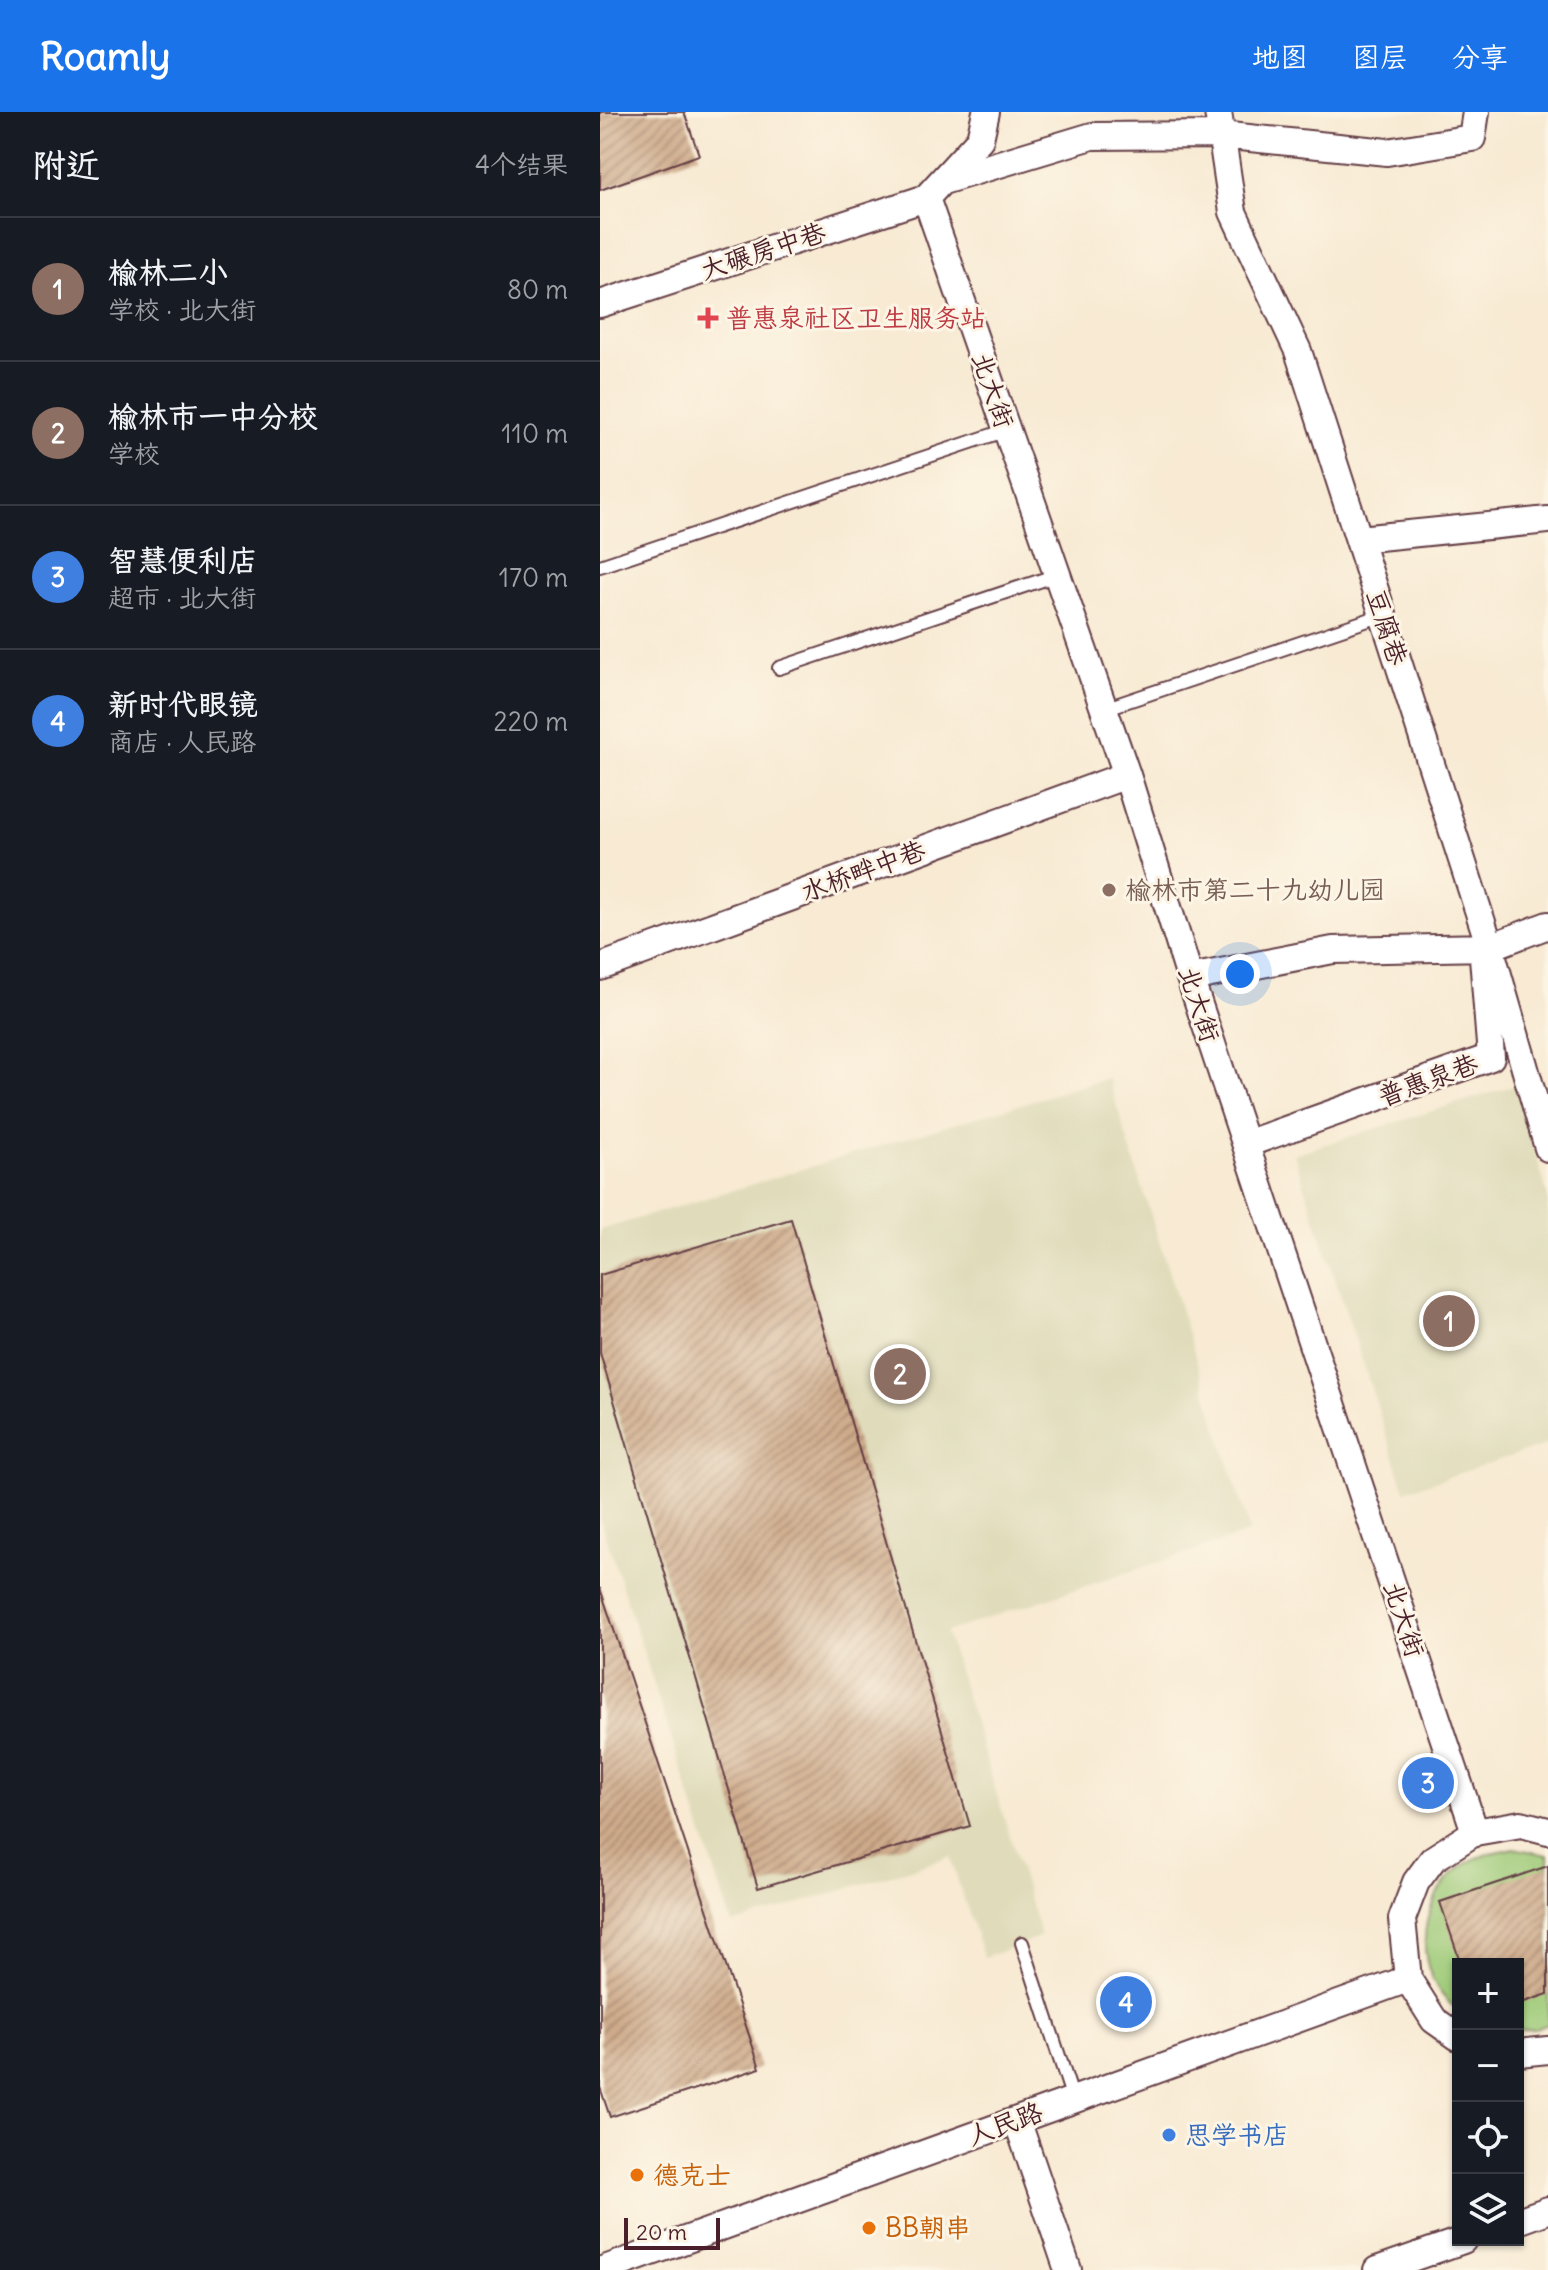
<!DOCTYPE html>
<html lang="zh">
<meta charset="utf-8">
<style>
:root{--surface:#171b24;--page:#20242c;--text:#f1f3f6;--muted:#9ea1a6;--line:#363941;--accent:#1a73e8}
body{margin:0;font-family:Delius,"LXGW WenKai TC",sans-serif;background:var(--page);color:var(--text)}
.controls{position:absolute;right:24px;bottom:24px;display:grid;overflow:hidden;border-radius:0px;box-shadow:0 2px 6px #0004}
.controls button{width:72px;height:72px;display:grid;place-items:center;padding:0;border:0;border-bottom:2px solid var(--line);background:var(--surface);color:var(--text);font:40px sans-serif}
.scale{position:absolute;left:24px;bottom:20px;width:96px;box-sizing:border-box;padding-left:8px;border:4px solid #4a1f2b;border-top:0;font-size:22px;line-height:28px;white-space:nowrap;color:#4a1f2b;-webkit-text-stroke:6px #fcf5e5;paint-order:stroke}
.you{position:absolute;left:640px;top:862px;width:28px;height:28px;margin:-20px;border:6px solid #fff;border-radius:50%;background:#1a73e8;box-shadow:0 0 0 12px #1a73e833}
.badge{display:grid;place-items:center;width:52px;height:52px;border-radius:50%;background:var(--accent);color:#fff;font-size:26px;font-weight:700}
.pin{position:absolute;translate:-50% -50%;border:4px solid #fff;box-shadow:0 2px 8px #0006}
.list{margin:0;padding:0;list-style:none}
h2{display:flex;justify-content:space-between;align-items:center;height:104px;margin:0;padding:0 32px;font-size:34px}
h2 small{font-size:26px;font-weight:400;color:var(--muted)}
.list li{display:grid;grid-template-columns:52px 1fr auto;gap:24px;align-items:center;box-sizing:border-box;height:144px;padding:0 32px;border-top:2px solid var(--line)}
.list b{display:block;font-size:30px;white-space:nowrap}
.list p{margin:0;font-size:26px;white-space:nowrap;color:var(--muted)}
.list em{font-size:26px;font-style:normal;color:var(--muted)}
.icon{flex:none;width:44px;height:44px;fill:none;stroke:currentColor;stroke-width:2;stroke-linecap:round;stroke-linejoin:round}
.map{position:relative;flex:none;width:948px;height:2158px;overflow:hidden}
header{display:flex;align-items:center;gap:48px;box-sizing:border-box;height:112px;padding:0 40px;background:var(--accent);color:#fff}
header strong{font-size:38px}
nav{display:flex;gap:44px;margin-inline-start:auto;font-size:28px}
main{display:flex}
aside{flex:1;background:var(--surface)}
.map>svg:first-child{display:block}
.built{fill:#e0dcbb}
.grass{fill:#9fcb79;stroke:#747552;stroke-width:2}
.building{fill:url(#building-hatch)}
.lines{fill:none;stroke-linecap:round;stroke-linejoin:round}
.service-casing{stroke:#643d44;stroke-width:16}
.minor-casing{stroke:#643d44;stroke-width:30}
.service{stroke:#fff;stroke-width:12}
.minor{stroke:#fff;stroke-width:26}
.health-dot{fill:#e0444e;stroke:#fcf5e5;stroke-width:3}
.education-dot{fill:#8d6e63;stroke:#fcf5e5;stroke-width:3}
.shop-dot{fill:#3f7fe0;stroke:#fcf5e5;stroke-width:3}
.food-dot{fill:#e8710a;stroke:#fcf5e5;stroke-width:3}
.labels{text-anchor:middle;stroke-width:6;stroke-linejoin:round;paint-order:stroke}
.street-label{font-size:26px;fill:#4a1f2b;stroke:#fcf5e5}
.health-label{font-size:26px;fill:#be3a42;stroke:#fcf5e5;text-anchor:start}
.education-label{font-size:26px;fill:#785e54;stroke:#fcf5e5;text-anchor:start}
.shop-label{font-size:26px;fill:#366cbe;stroke:#fcf5e5;text-anchor:start}
.food-label{font-size:26px;fill:#c56008;stroke:#fcf5e5;text-anchor:start}
</style>
<header>
<strong>Roamly</strong>
<nav><a>地图</a><a>图层</a><a>分享</a></nav>
</header>
<main>
<aside>
<h2>附近<small>4个结果</small></h2>
<ul class="list">
<li><span class="badge" style="background:#8d6e63">1</span><div><b>榆林二小</b><p>学校 · 北大街</p></div><em>80 m</em></li>
<li><span class="badge" style="background:#8d6e63">2</span><div><b>榆林市一中分校</b><p>学校</p></div><em>110 m</em></li>
<li><span class="badge" style="background:#3f7fe0">3</span><div><b>智慧便利店</b><p>超市 · 北大街</p></div><em>170 m</em></li>
<li><span class="badge" style="background:#3f7fe0">4</span><div><b>新时代眼镜</b><p>商店 · 人民路</p></div><em>220 m</em></li>
</ul>
</aside>
<div class="map">
<svg width="948" height="2158" viewBox="0 0 948 2158">
<defs>
<pattern id="building-hatch" width="6" height="6" patternUnits="userSpaceOnUse" patternTransform="scale(2)"><rect width="6" height="6" fill="#ceaa8a"/><path d="M-1 1l2-2M0 6l6-6M5 7l2-2" fill="none" stroke="#a98a71"/></pattern>
</defs>
<rect width="100%" height="100%" fill="#fcf5e5"/>
<filter id="ink" filterUnits="userSpaceOnUse"><feTurbulence type="fractalNoise" baseFrequency=".0125" numOctaves="2"/><feDisplacementMap in="SourceGraphic" scale="16" xChannelSelector="R" yChannelSelector="G"/><feConvolveMatrix kernelMatrix="1 2 1 2 8 2 1 2 1" color-interpolation-filters="sRGB"/></filter>
<filter id="wash" filterUnits="userSpaceOnUse"><feTurbulence type="fractalNoise" baseFrequency=".006" numOctaves="4" result="noise"/><feDisplacementMap in="SourceGraphic" scale="32" xChannelSelector="R" yChannelSelector="G"/><feGaussianBlur stdDeviation="1.8" result="paint"/><feColorMatrix in="noise" values="0 0 0 0 0 0 0 0 0 0 0 0 0 0 0 0 0 1.4 0 .05"/><feComposite in="paint" operator="in"/></filter>
<g filter="url(#wash)">
<rect width="100%" height="100%" fill="#f8ead3"/>
<!-- built -->
<path class="built" d="M 508,966 L 650,1420 L 346,1520 L 441,1824 L 384,1846 L 350,1745 L 132,1812 L 0,1407 L 0,1118 Z
M 916,973 L 948,1085 L 948,1332 L 805,1379 L 694,1042 Z"/>
<!-- grass -->
<path class="grass" d="M 914,1736 L 948,1743 L 948,1912 L 935,1917 L 918,1918 L 918,1852 L 858,1852 L 858,1898 C 812,1865 816,1793 857,1758 C 873,1744 894,1740 914,1736 Z"/>
<g id="blocks">
<!-- building -->
<path class="building" d="M 0,0 L 84,0 L 99,43 L 0,78 Z
M 191,1107 L 370,1714 L 158,1776 L 0,1241 L 0,1163 Z
M 0,1476 L 160,1956 L 10,2005 L 0,1975 Z
M 948,1754 L 948,1882 L 918,1892 L 918,1852 L 861,1852 L 840,1790 Z"/>
</g>
</g>
<g filter="url(#ink)">
<use href="#blocks" fill-opacity="0" stroke="#643d44" stroke-width="2"/>
<g class="lines">
<!-- service casing -->
<g class="service-casing">
<path id="service" d="M 0,454 L 407,318
M 179,556 L 457,463
M 504,597 L 783,503
M 422,1831 L 473,1987"/>
</g>
<!-- minor casing -->
<g class="minor-casing">
<path id="minor" d="M 386,0 L 380,27 L 326,86 L 527,663 L 590,866 L 875,1720
M 618,0 L 633,100 L 698,239 L 890,835 L 948,1036
M 343,69 L 492,24 L 620,23 L 787,40 L 872,26 L 876,0
M 0,192 L 326,86
M 759,427 L 948,408
M 0,855 L 527,663
M 590,866 L 733,838 L 890,835
M 646,1032 L 891,945 L 883,845 L 890,835 L 948,813
M 858,1925 L 834,1908 L 808,1867 L 802,1807 L 816,1770 L 833,1747 L 875,1720 L 921,1712 L 948,1719
M 918,1941 L 948,1938
M 417,2008 L 468,2158
M 918,2109 L 948,2098
M 2,2158 L 808,1867
M 777,2158 L 863,2128"/>
</g>
<!-- service -->
<use href="#service" class="service"/>
<!-- minor -->
<use href="#minor" class="minor"/>
</g>
</g>
<!-- markers -->
<path class="health-dot" d="M104 194h8v8h8v8h-8v8h-8v-8h-8v-8h8z"/>
<circle class="education-dot" cx="509" cy="778" r="8"/>
<circle class="shop-dot" cx="569" cy="2023" r="8"/>
<g class="food-dot">
<circle cx="37" cy="2063" r="8"/>
<circle cx="269" cy="2116" r="8"/>
</g>
<g class="labels">
<!-- street labels -->
<g class="street-label">
<text transform="translate(163 139) rotate(-18)" y="9">大碾房中巷</text>
<text transform="translate(393 278) rotate(71)" y="9">北大街</text>
<text transform="translate(787 515) rotate(72)" y="9">豆腐巷</text>
<text transform="translate(263 759) rotate(-20)" y="9">水桥畔中巷</text>
<text transform="translate(599 892) rotate(72)" y="9">北大街</text>
<text transform="translate(828 968) rotate(-20)" y="9">普惠泉巷</text>
<text transform="translate(804 1507) rotate(72)" y="9">北大街</text>
<text transform="translate(405 2012) rotate(-20)" y="9">人民路</text>
</g>
<!-- health labels -->
<g class="health-label">
<text x="126" y="215">普惠泉社区卫生服务站</text>
</g>
<!-- education labels -->
<g class="education-label">
<text x="525" y="787">榆林市第二十九幼儿园</text>
</g>
<!-- shop labels -->
<g class="shop-label">
<text x="585" y="2032">思学书店</text>
</g>
<!-- food labels -->
<g class="food-label">
<text x="53" y="2072">德克士</text>
<text x="285" y="2125">BB朝串</text>
</g>
</g>
</svg>
<div class="controls">
<button>+</button>
<button>−</button>
<button><svg class="icon" aria-label="locate" viewBox="0 0 24 24"><circle cx="12" cy="12" r="6"/><path d="M12 2v4M12 18v4M2 12h4M18 12h4"/></svg></button>
<button><svg class="icon" aria-label="layers" viewBox="0 0 24 24"><path d="M12 4l9 5-9 5-9-5zM3 14l9 5 9-5"/></svg></button>
</div>
<div class="scale">20 m</div>
<div class="you"></div>
<div class="pin badge" style="left:849px;top:1209px;background:#8d6e63">1</div>
<div class="pin badge" style="left:300px;top:1262px;background:#8d6e63">2</div>
<div class="pin badge" style="left:828px;top:1671px;background:#3f7fe0">3</div>
<div class="pin badge" style="left:526px;top:1890px;background:#3f7fe0">4</div>
</div>
</main>
